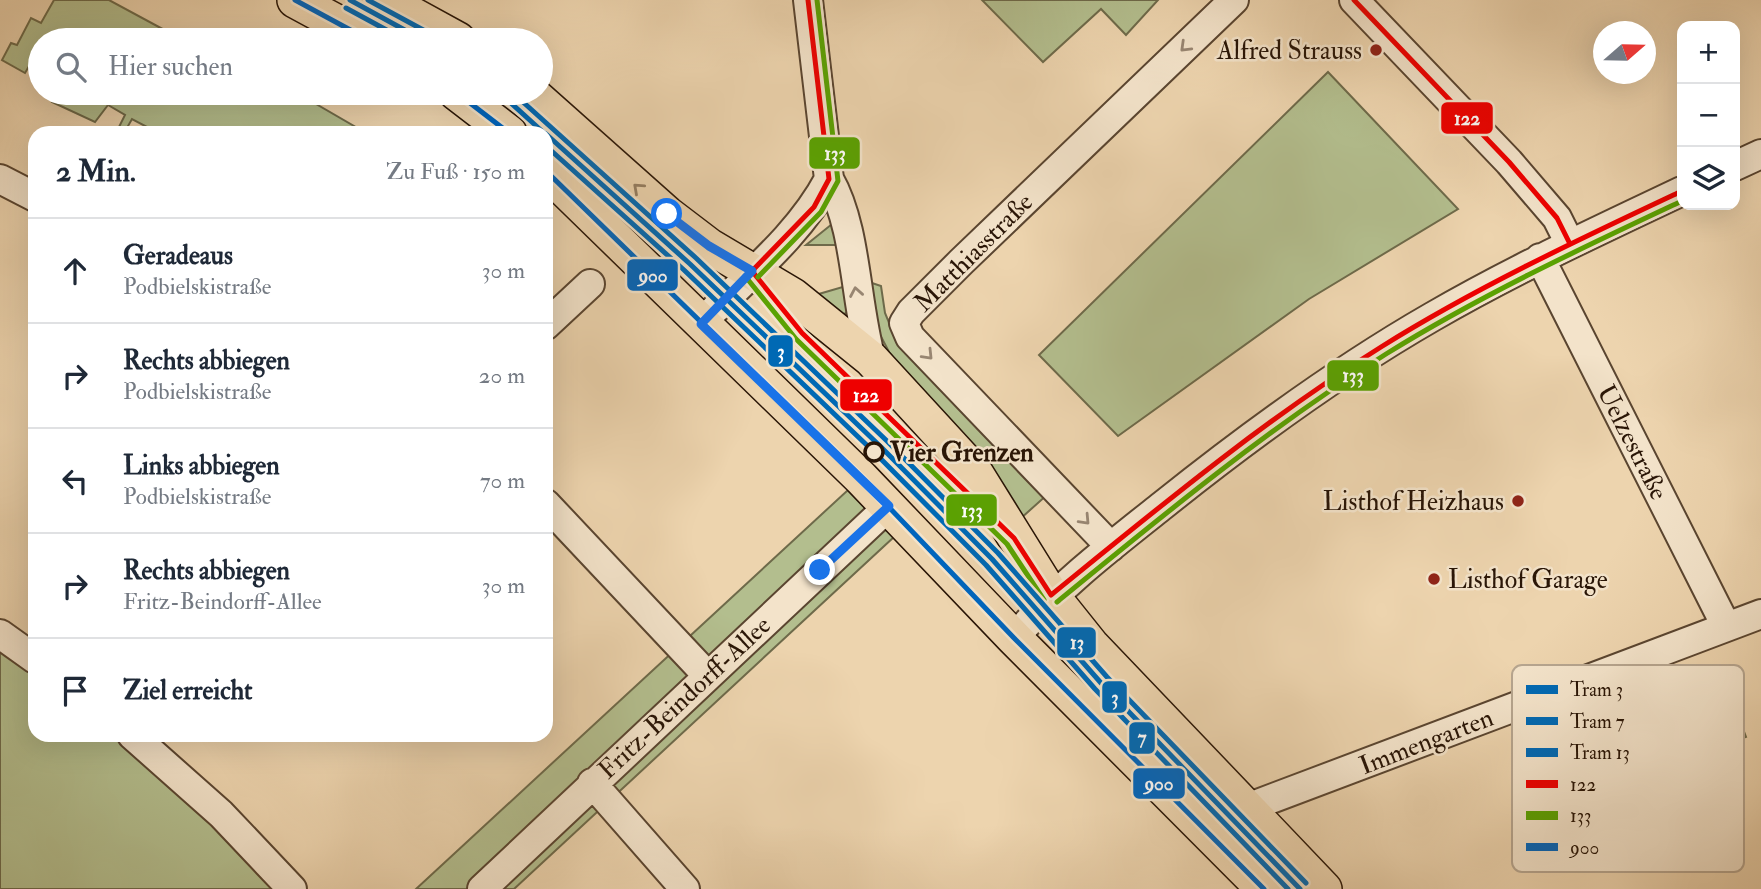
<!DOCTYPE html>
<html lang="de">
<meta charset="utf-8">
<style>
:root{--surface:#fff;--page:#f2f2f3;--text:#1f2937;--muted:#747a83;--line:#e0e1e3}
body{margin:0;font-family:"IM FELL Double Pica",serif;background:var(--page);color:var(--text)}
.controls{position:absolute;right:21px;top:21px;display:grid;overflow:hidden;border-radius:14px;box-shadow:0 7px 28px #0002}
.controls button{width:63px;height:63px;display:grid;place-items:center;padding:0;border:0;border-bottom:2px solid var(--line);background:var(--surface);color:var(--text);font:35px sans-serif}
.compass{position:absolute;left:1593px;top:21px;width:63px;height:63px;border-radius:50%;background:var(--surface);box-shadow:0 7px 28px #0002;rotate:70deg}
.stop{position:absolute;width:21px;height:21px;margin:-16px;border:5px solid #1a73e8;border-radius:50%;background:#fff}
.stop.end{background:#1a73e8;border-color:#fff;box-shadow:0 2px 7px #0008}
.list{margin:0;padding:0;list-style:none}
h2{display:flex;justify-content:space-between;align-items:center;height:91px;margin:0;padding:0 28px;font-size:30px}
h2 small{font-size:23px;font-weight:400;color:var(--muted)}
.list li{display:grid;grid-template-columns:46px 1fr auto;gap:21px;align-items:center;box-sizing:border-box;height:105px;padding:0 28px;border-top:2px solid var(--line)}
.list b{display:block;font-size:26px;white-space:nowrap}
.list p{margin:0;font-size:23px;white-space:nowrap;color:var(--muted)}
.list em{font-size:23px;font-style:normal;color:var(--muted)}
.icon{flex:none;width:38px;height:38px;fill:none;stroke:currentColor;stroke-width:2;stroke-linecap:round;stroke-linejoin:round}
.map{position:relative;flex:none;width:1761px;height:889px;overflow:hidden}
.search{position:absolute;background:var(--surface);box-shadow:0 7px 28px #0002;left:28px;top:28px;width:525px;height:77px;display:flex;align-items:center;gap:18px;box-sizing:border-box;padding:0 24px;border-radius:38px;color:var(--muted);font-size:26px}
.panel{position:absolute;background:var(--surface);box-shadow:0 7px 28px #0002;left:28px;top:126px;width:525px;height:616px;border-radius:21px}
.map>svg:first-child{display:block}
.green{fill:#b3be8e;stroke:#6e6a4a;stroke-width:2}
.lines{fill:none;stroke-linecap:round;stroke-linejoin:round}
.minor-casing{stroke:#5a4530;stroke-width:32}
.major-casing{stroke:#291506;stroke-width:38}
.minor{stroke:#f3e3ca;stroke-width:28}
.major{stroke:#edd4ae;stroke-width:35}
.bus-1-casing{stroke:#f3e3ca;stroke-width:10}
.bus-2-casing{stroke:#f3e3ca;stroke-width:10}
.bus-3-casing{stroke:#f3e3ca;stroke-width:10}
.bus-1{stroke:#e00;stroke-width:5}
.bus-2{stroke:#5ba202;stroke-width:5}
.bus-3{stroke:#0065bd;stroke-width:5}
.tram-1-casing{stroke:#f3e3ca;stroke-width:10}
.tram-2-casing{stroke:#f3e3ca;stroke-width:10}
.tram-3-casing{stroke:#f3e3ca;stroke-width:10}
.tram-1{stroke:#0069b4;stroke-width:5}
.tram-2{stroke:#0069b4;stroke-width:5}
.tram-3{stroke:#0069b4;stroke-width:5}
.oneway{stroke:#988672}
.oneway2{stroke:#957e62}
.route{stroke:#1a73e8;stroke-width:9}
.poi-dot{fill:#8f2418;stroke:#f3e3ca;stroke-width:2.5}
.stop-dot{fill:#f3e3ca;stroke:#291506;stroke-width:3.5}
.labels{text-anchor:middle;stroke-width:5;stroke-linejoin:round;paint-order:stroke}
.poi-label{font-size:26px;fill:#291506;stroke:#f3e3ca;text-anchor:end}
.street-label{font-size:26px;fill:#291506;stroke:#f3e3ca}
.stop-label{font-size:26px;font-weight:bold;fill:#291506;stroke:#f3e3ca;text-anchor:start}
.key{fill:#f3e3ca;stroke:#b6a58f;stroke-width:2}
.key-label{font-size:19px;fill:#291506}
.line-badge{stroke:#f3e3ca;stroke-width:2.5}
.badge-label{font-size:19px;text-anchor:middle;font-weight:bold;fill:#fff}
</style>
<div class="map">
<svg width="1761" height="889" viewBox="0 0 1761 889">
<rect width="100%" height="100%" fill="#edd4ae"/>
<filter id="stains"><feTurbulence type="fractalNoise" baseFrequency=".00286" numOctaves="4"/><feColorMatrix values="0 0 0 0 .2 0 0 0 0 .09 0 0 0 0 .02 0 0 0 .5 -.17"/></filter>
<radialGradient id="worn" r=".72"><stop offset=".6" stop-color="#630" stop-opacity="0"/><stop offset="1" stop-color="#630" stop-opacity=".3"/></radialGradient>
<!-- green -->
<path class="green" d="M 54,0 L 109,0 L 183,40 L 40,40 L 40,58 L 35,56 L 25,73 L 2,60 L 11,43 L 17,45 L 31,18 L 41,23 Z
M 982,0 L 1158,0 L 1126,35 L 1101,9 L 1043,62 Z
M 1328,72 L 1458,209 L 1309,299 L 1118,436 L 1039,355 Z
M 57,93 L 297,93 L 366,133 L 147,133 L 149,128 L 132,119 L 124,133 L 116,133 L 125,115 L 108,105 L 95,122 L 52,102 Z
M 832,224 L 841,245 L 806,245 Z
M 866,281 L 881,286 L 885,313 L 892,330 L 1048,494 L 1020,519 L 889,352 L 873,321 Z
M 846,286 L 848,312 L 840,316 L 812,296 Z
M 861,478 L 895,536 L 514,889 L 416,889 Z
M 0,634 L 35,659 L 35,735 L 132,735 L 292,889 L 0,889 Z
M 1736,710 L 1746,737 L 1527,817 L 1517,790 Z"/>
<g class="lines">
<!-- minor casing -->
<g class="minor-casing">
<path id="minor" d="M 808,0 L 829,179 C 857,228 855,302 871,359
M 1354,0 L 1509,162 L 1557,218 L 1570,244
M 1735,166 L 1761,154
M 0,179 L 35,197
M 1540,258 L 1726,626
M 700,324 C 745,278 799,236 829,179
M 546,325 L 590,284
M 546,504 L 707,675
M 1111,547 L 910,337 L 904,323 L 911,312 L 961,262 L 1234,0
M 0,634 L 35,659
M 1014,638 C 1058,587 1110,547 1163,505 C 1248,437 1338,371 1432,317 C 1513,270 1598,231 1682,191
M 132,735 L 221,814 L 292,889
M 592,783 L 685,889
M 1247,808 L 1761,614
M 482,889 L 889,506"/>
</g>
<!-- major casing -->
<g class="major-casing">
<path id="major" d="M 295,0 L 369,40
M 385,0 L 458,40
M 457,93 L 509,133
M 531,93 L 667,214 L 709,246 L 793,296 L 871,359 L 974,471 L 1051,595 L 1091,645 L 1324,889
M 546,171 L 861,478 L 1014,638 L 1264,889"/>
</g>
<!-- minor -->
<use href="#minor" class="minor"/>
<!-- major -->
<use href="#major" class="major"/>
<!-- bus-1 casing -->
<g class="bus-1-casing">
<path id="bus-1" d="M 1354,0 L 1509,162 L 1557,218 L 1570,244
M 752,271 L 802,333 L 1014,538 L 1051,595
M 752,271 L 814,207 L 829,179 L 808,0
M 1051,595 C 1158,508 1264,420 1381,347 C 1477,287 1580,239 1682,191"/>
</g>
<!-- bus-2 casing -->
<g class="bus-2-casing">
<path id="bus-2" d="M 745,276 L 796,339 L 1007,544 L 1044,600
M 758,277 L 821,212 L 838,181 L 817,0
M 1057,602 C 1163,515 1270,427 1386,354 C 1481,295 1582,248 1682,201"/>
</g>
<!-- bus-3 casing -->
<g class="bus-3-casing">
<path id="bus-3" d="M 295,0 L 369,40
M 457,93 L 509,133
M 546,171 L 861,478 L 1014,638 L 1264,889"/>
</g>
<!-- bus-1 -->
<use href="#bus-1" class="bus-1"/>
<!-- bus-2 -->
<use href="#bus-2" class="bus-2"/>
<!-- bus-3 -->
<use href="#bus-3" class="bus-3"/>
<!-- tram-1 casing -->
<g class="tram-1-casing">
<path id="tram-1" d="M 350,0 L 423,40
M 500,93 L 544,133
M 546,134 L 690,264 L 881,447 L 992,559 L 1101,683 L 1300,889"/>
</g>
<!-- tram-2 casing -->
<g class="tram-2-casing">
<path id="tram-2" d="M 346,8 L 405,40
M 546,146 L 684,270 L 875,453 L 986,565 L 1095,689 L 1288,889"/>
</g>
<!-- tram-3 casing -->
<g class="tram-3-casing">
<path id="tram-3" d="M 368,0 L 427,32
M 513,93 L 696,258 L 887,441 L 998,553 L 1107,677 L 1306,883"/>
</g>
<!-- tram-1 -->
<use href="#tram-1" class="tram-1"/>
<!-- tram-2 -->
<use href="#tram-2" class="tram-2"/>
<!-- tram-3 -->
<use href="#tram-3" class="tram-3"/>
</g>
<!-- one-way arrows -->
<defs><path id="oneway-chevron" d="M-2-3.5L2.5 0L-2 3.5" fill="none" stroke-width="1.6" stroke-linecap="round" stroke-linejoin="round" transform="scale(1.75)"/></defs>
<g class="oneway">
<use href="#oneway-chevron" transform="translate(1185 47) rotate(136)"/>
<use href="#oneway-chevron" transform="translate(856 292) rotate(-100)"/>
<use href="#oneway-chevron" transform="translate(928 355) rotate(46)"/>
<use href="#oneway-chevron" transform="translate(1085 520) rotate(47)"/>
</g>
<use class="oneway2" href="#oneway-chevron" transform="translate(638 188) rotate(-138)"/>
<g class="lines">
<!-- route -->
<path class="route" d="M 667,214 L 709,246 L 752,271 L 701,324 L 889,506 L 820,570"/>
</g>
<!-- markers -->
<g class="poi-dot">
<circle cx="1376" cy="50" r="7"/>
<circle cx="1518" cy="501" r="7"/>
<circle cx="1434" cy="579" r="7"/>
</g>
<circle class="stop-dot" cx="874" cy="452" r="9"/>
<g class="labels">
<!-- poi labels -->
<g class="poi-label">
<text x="1362" y="59">Alfred Strauss</text>
<text x="1504" y="510">Listhof Heizhaus</text>
<text x="1448" y="588" text-anchor="start">Listhof Garage</text>
</g>
<!-- street labels -->
<g class="street-label">
<text transform="translate(973 252) rotate(-45)" y="9">Matthiasstraße</text>
<text transform="translate(1633 442) rotate(63)" y="9">Uelzestraße</text>
<text transform="translate(684 697) rotate(-43)" y="9">Fritz-Beindorff-Allee</text>
<text transform="translate(1426 741) rotate(-21)" y="9">Immengarten</text>
</g>
<!-- stop labels -->
<g class="stop-label">
<text x="890" y="461">Vier Grenzen</text>
</g>
</g>
<!-- legend -->
<rect x="1512" y="665" width="232" height="207" rx="10" class="key"/>
<rect x="1526" y="685" width="32" height="9" fill="#0069b4"/>
<rect x="1526" y="717" width="32" height="8" fill="#0069b4"/>
<rect x="1526" y="748" width="32" height="9" fill="#0069b4"/>
<rect x="1526" y="780" width="32" height="8" fill="#e00"/>
<rect x="1526" y="811" width="32" height="9" fill="#5ba202"/>
<rect x="1526" y="843" width="32" height="8" fill="#0065bd"/>
<g class="key-label">
<text x="1570" y="696">Tram 3</text>
<text x="1570" y="728">Tram 7</text>
<text x="1570" y="759">Tram 13</text>
<text x="1570" y="791">122</text>
<text x="1570" y="822">133</text>
<text x="1570" y="854">900</text>
</g>
<g class="line-badge">
<rect x="1440" y="101" width="54" height="34" rx="7" fill="#e00"/>
<rect x="808" y="136" width="53" height="34" rx="7" fill="#5ba202"/>
<rect x="626" y="258" width="53" height="34" rx="7" fill="#0065bd"/>
<rect x="767" y="334" width="27" height="34" rx="7" fill="#0069b4"/>
<rect x="1326" y="359" width="54" height="33" rx="7" fill="#5ba202"/>
<rect x="839" y="378" width="54" height="34" rx="7" fill="#e00"/>
<rect x="945" y="493" width="53" height="34" rx="7" fill="#5ba202"/>
<rect x="1056" y="626" width="41" height="33" rx="7" fill="#0069b4"/>
<rect x="1101" y="680" width="27" height="34" rx="7" fill="#0069b4"/>
<rect x="1128" y="721" width="28" height="34" rx="7" fill="#0069b4"/>
<rect x="1132" y="767" width="54" height="33" rx="7" fill="#0065bd"/>
</g>
<g class="badge-label">
<text x="1467" y="125">122</text>
<text x="835" y="160">133</text>
<text x="653" y="282">900</text>
<text x="781" y="358">3</text>
<text x="1353" y="382">133</text>
<text x="866" y="402">122</text>
<text x="972" y="517">133</text>
<text x="1077" y="649">13</text>
<text x="1115" y="704">3</text>
<text x="1142" y="744">7</text>
<text x="1159" y="790">900</text>
</g>
<rect width="100%" height="100%" filter="url(#stains)"/>
<rect width="100%" height="100%" fill="url(#worn)"/>
</svg>
<div class="controls">
<button>+</button>
<button>−</button>
<button><svg class="icon" aria-label="layers" viewBox="0 0 24 24"><path d="M12 4l9 5-9 5-9-5zM3 14l9 5 9-5"/></svg></button>
</div>
<svg class="compass" viewBox="-18 -18 36 36"><path d="M0-13l5 13h-10z" fill="#e53935"/><path d="M0 13l5-13h-10z" fill="#747a83"/></svg>
<div class="stop" style="left:667px;top:214px"></div>
<div class="stop end" style="left:820px;top:570px"></div>
<div class="search"><svg class="icon" aria-label="search" viewBox="0 0 24 24"><circle cx="10" cy="10" r="6"/><path d="M15 15l6 6"/></svg>Hier suchen</div>
<section class="panel">
<h2>2 Min.<small>Zu Fuß · 150 m</small></h2>
<ul class="list">
<li><svg class="icon" aria-label="ahead" viewBox="0 0 24 24"><path d="M12 20V5M6 11l6-6 6 6"/></svg><div><b>Geradeaus</b><p>Podbielskistraße</p></div><em>30 m</em></li>
<li><svg class="icon" aria-label="right" viewBox="0 0 24 24"><path d="M7 20v-9h11M14 6l5 5-5 5"/></svg><div><b>Rechts abbiegen</b><p>Podbielskistraße</p></div><em>20 m</em></li>
<li><svg class="icon" aria-label="left" viewBox="0 0 24 24"><path d="M17 20v-9H6M10 6l-5 5 5 5"/></svg><div><b>Links abbiegen</b><p>Podbielskistraße</p></div><em>70 m</em></li>
<li><svg class="icon" aria-label="right" viewBox="0 0 24 24"><path d="M7 20v-9h11M14 6l5 5-5 5"/></svg><div><b>Rechts abbiegen</b><p>Fritz-Beindorff-Allee</p></div><em>30 m</em></li>
<li><svg class="icon" aria-label="arrive" viewBox="0 0 24 24"><path d="M6 21V4h12l-3 4 3 4H6"/></svg><div><b>Ziel erreicht</b></div></li>
</ul>
</section>
</div>
